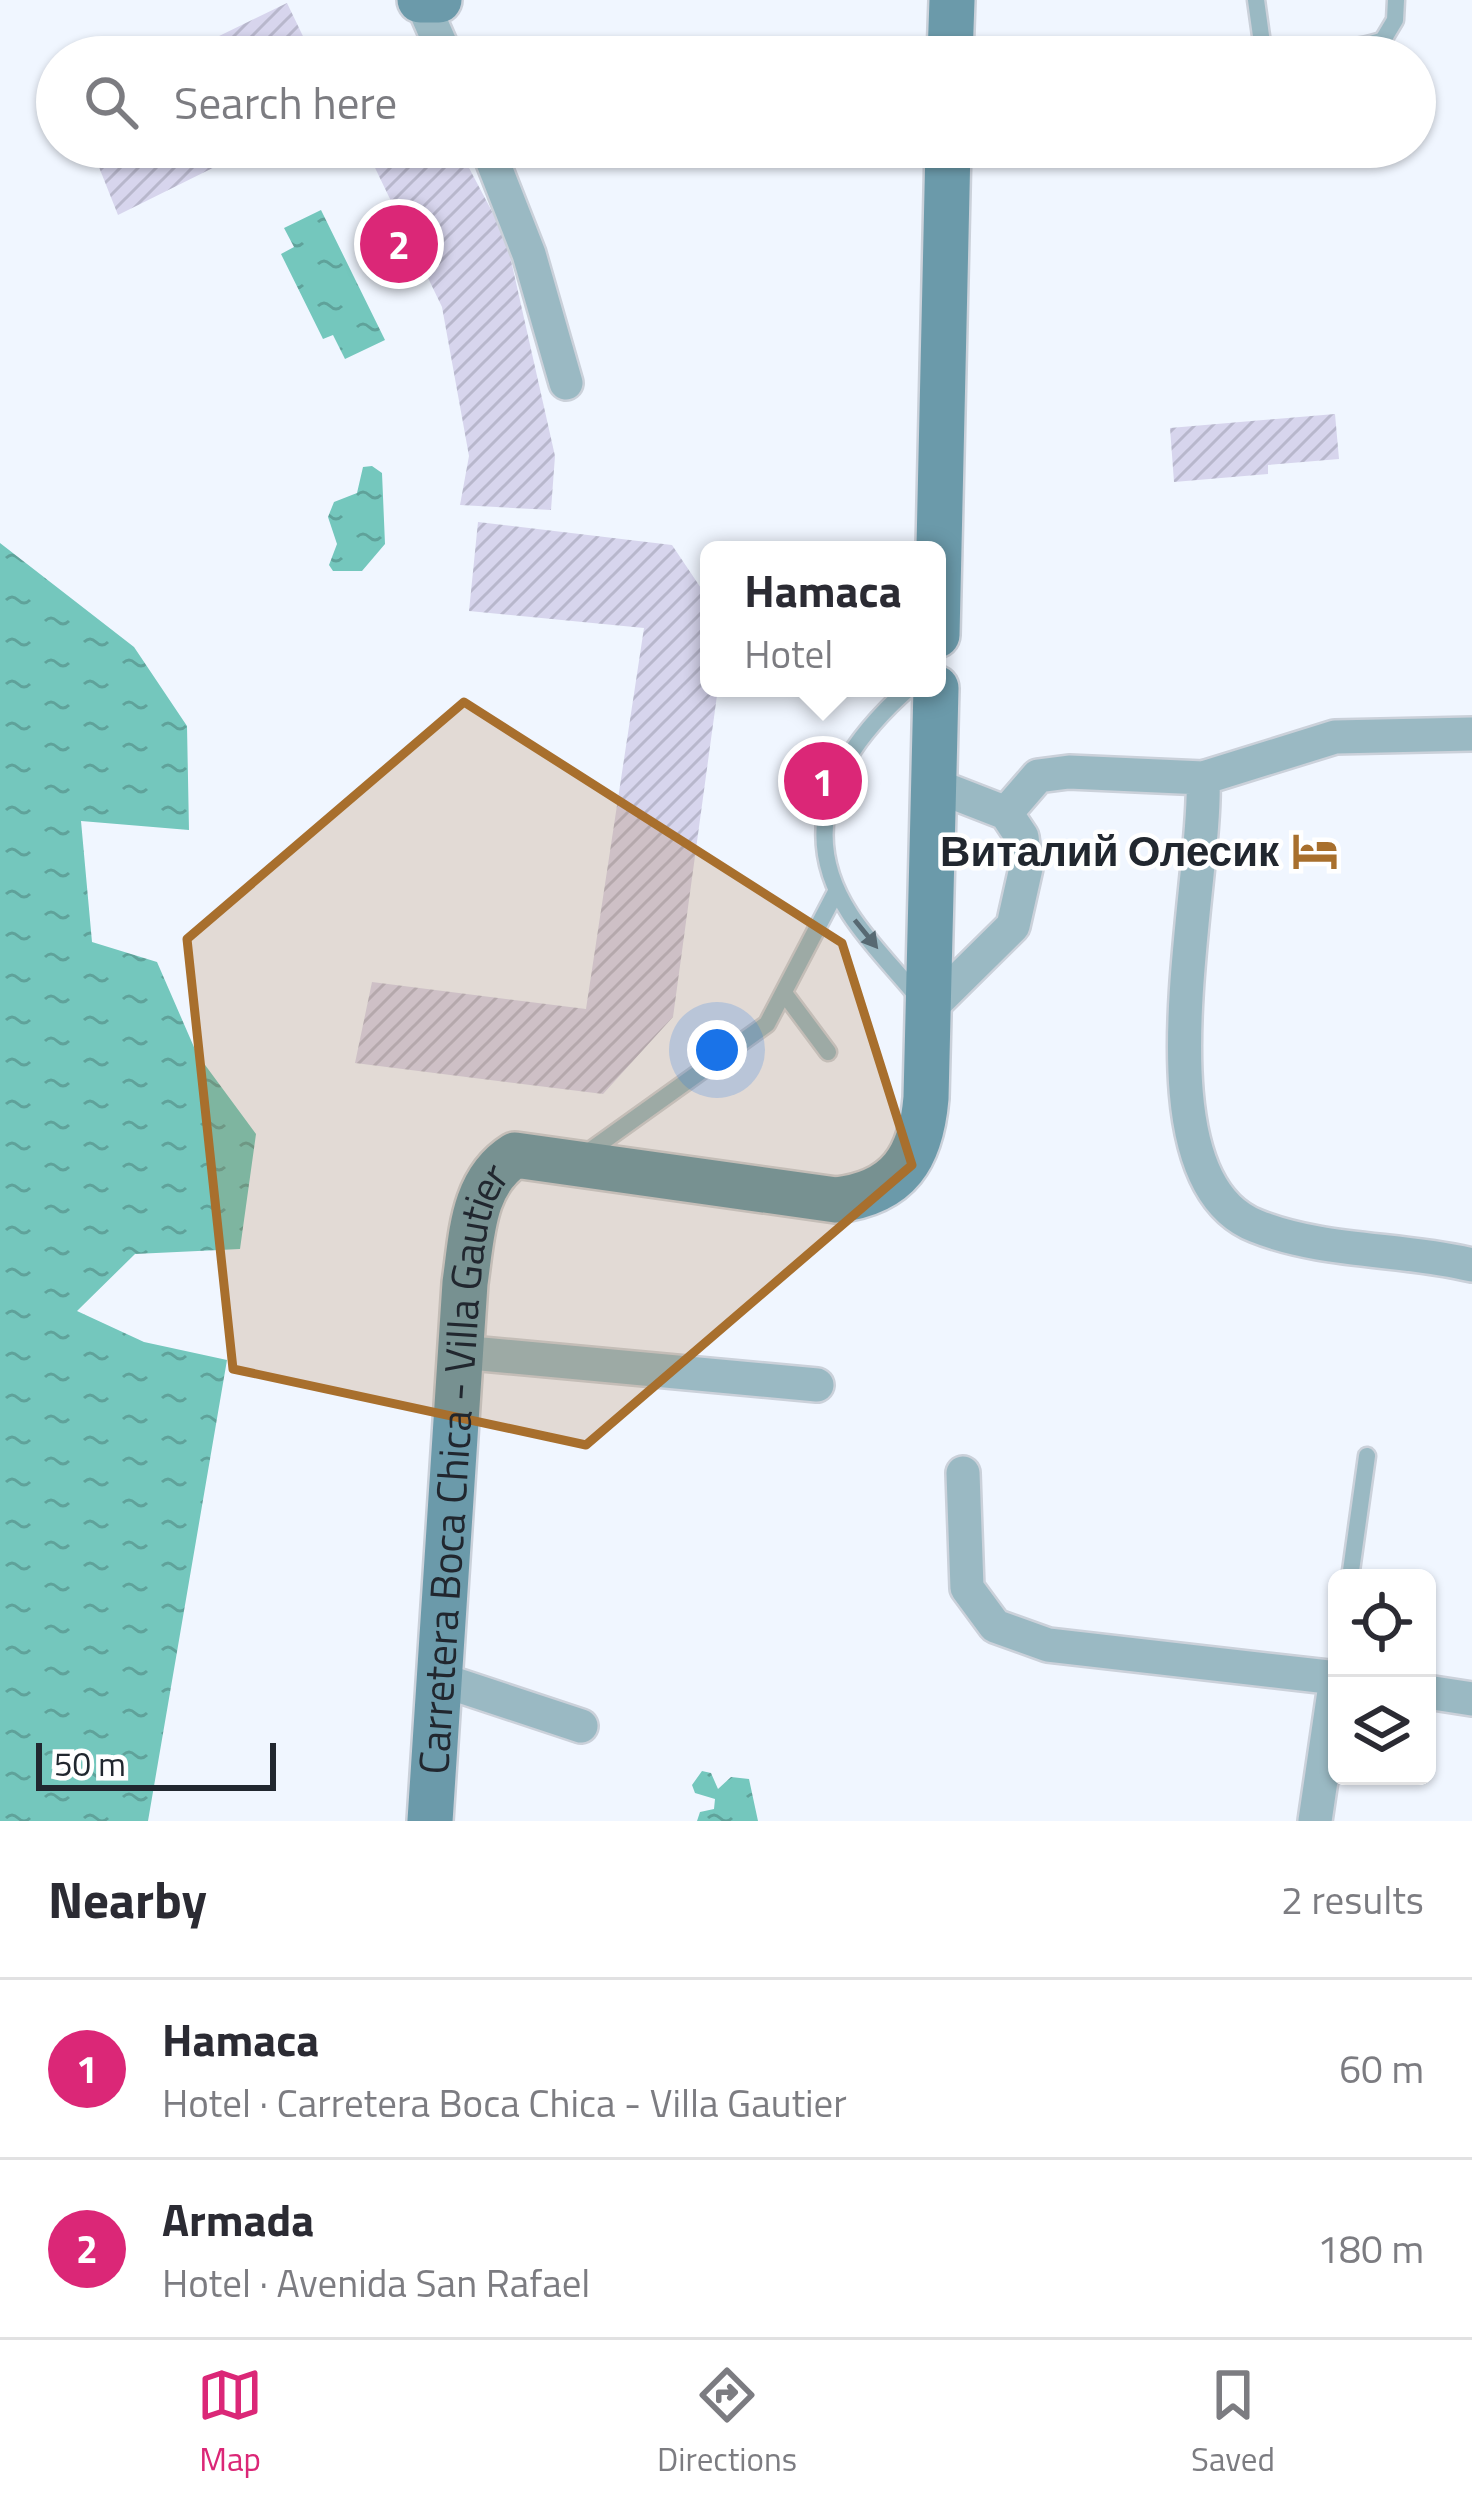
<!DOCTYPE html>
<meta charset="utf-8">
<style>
:root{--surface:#fff;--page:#f7f7f7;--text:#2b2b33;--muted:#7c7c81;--line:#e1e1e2;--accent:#db2777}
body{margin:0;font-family:"Titillium Web",sans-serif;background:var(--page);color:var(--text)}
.controls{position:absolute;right:36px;bottom:36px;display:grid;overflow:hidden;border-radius:18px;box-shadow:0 3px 9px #0004}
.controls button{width:108px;height:108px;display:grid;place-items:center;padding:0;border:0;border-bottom:3px solid var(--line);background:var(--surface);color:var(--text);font:60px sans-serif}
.scale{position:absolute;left:36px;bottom:30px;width:240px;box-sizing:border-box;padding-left:12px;border:6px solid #21272f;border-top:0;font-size:33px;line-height:42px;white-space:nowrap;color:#21272f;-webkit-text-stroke:9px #fff;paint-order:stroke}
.you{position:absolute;left:717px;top:1050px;width:42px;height:42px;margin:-30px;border:9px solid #fff;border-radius:50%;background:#1a73e8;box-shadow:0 0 0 18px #1a73e833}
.badge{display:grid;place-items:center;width:78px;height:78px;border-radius:50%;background:var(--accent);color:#fff;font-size:39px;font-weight:700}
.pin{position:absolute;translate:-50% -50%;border:6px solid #fff;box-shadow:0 3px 12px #0006}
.popup{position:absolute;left:700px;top:541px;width:246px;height:156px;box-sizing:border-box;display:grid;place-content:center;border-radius:18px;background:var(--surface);filter:drop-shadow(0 3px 9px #0005);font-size:39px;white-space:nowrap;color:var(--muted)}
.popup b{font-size:45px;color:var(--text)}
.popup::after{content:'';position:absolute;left:50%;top:100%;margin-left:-24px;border:24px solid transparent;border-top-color:var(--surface)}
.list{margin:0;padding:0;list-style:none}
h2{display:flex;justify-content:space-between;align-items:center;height:156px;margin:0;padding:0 48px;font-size:51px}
h2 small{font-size:39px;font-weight:400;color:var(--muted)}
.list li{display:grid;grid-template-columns:78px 1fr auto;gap:36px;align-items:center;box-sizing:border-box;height:180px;padding:0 48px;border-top:3px solid var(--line)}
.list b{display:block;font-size:45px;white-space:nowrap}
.list p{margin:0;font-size:39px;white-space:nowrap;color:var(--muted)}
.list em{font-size:39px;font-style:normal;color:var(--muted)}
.icon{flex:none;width:66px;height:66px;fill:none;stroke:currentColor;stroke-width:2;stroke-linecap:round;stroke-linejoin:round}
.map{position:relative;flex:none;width:1472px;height:1821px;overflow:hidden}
.search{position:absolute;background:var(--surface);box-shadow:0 3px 9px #0004;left:36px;right:36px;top:36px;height:132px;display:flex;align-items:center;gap:30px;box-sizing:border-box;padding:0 42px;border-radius:66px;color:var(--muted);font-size:45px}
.sheet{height:516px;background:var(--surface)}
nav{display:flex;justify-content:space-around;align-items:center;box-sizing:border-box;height:168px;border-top:3px solid var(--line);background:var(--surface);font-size:33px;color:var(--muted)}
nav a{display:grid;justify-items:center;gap:6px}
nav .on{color:var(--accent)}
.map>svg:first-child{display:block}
.water{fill:url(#water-ripples)}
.building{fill:url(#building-hatch)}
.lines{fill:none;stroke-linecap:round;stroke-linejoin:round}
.lane-casing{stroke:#cbd1da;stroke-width:21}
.street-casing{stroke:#cbd1da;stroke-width:38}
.secondary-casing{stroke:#cbd1da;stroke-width:50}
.lane{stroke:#9ab9c3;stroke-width:16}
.street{stroke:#9ab9c3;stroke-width:33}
.secondary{stroke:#6b9aaa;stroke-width:45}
.oneway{fill:#576972}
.marked{fill:#a86f2d;fill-opacity:0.2;stroke:#a86f2d;stroke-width:9;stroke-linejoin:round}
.labels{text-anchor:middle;stroke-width:9;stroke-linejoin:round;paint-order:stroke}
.poi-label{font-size:42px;font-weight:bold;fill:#21272f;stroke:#fff;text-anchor:end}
.street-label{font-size:42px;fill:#21272f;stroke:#fff}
</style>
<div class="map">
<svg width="1472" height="1821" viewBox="0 0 1472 1821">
<defs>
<pattern id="water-ripples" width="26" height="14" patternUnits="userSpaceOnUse" patternTransform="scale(3)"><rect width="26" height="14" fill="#74c7bd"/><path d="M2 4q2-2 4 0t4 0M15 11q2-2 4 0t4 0" fill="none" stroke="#5fa29a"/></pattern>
<pattern id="building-hatch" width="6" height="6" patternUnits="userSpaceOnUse" patternTransform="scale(3)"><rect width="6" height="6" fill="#d7d5ed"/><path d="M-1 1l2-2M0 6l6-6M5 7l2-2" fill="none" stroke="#b8b7cc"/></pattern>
</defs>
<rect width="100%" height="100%" fill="#f0f6ff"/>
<!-- water -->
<path class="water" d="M 321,210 L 385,340 L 345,359 L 333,335 L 323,339 L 281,254 L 294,247 L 284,228 Z
M 372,466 L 382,473 L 385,544 L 362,571 L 333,571 L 329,565 L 337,544 L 328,517 L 334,502 L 357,493 L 363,467 Z
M 0,543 L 134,647 L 187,726 L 189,830 L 81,821 L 92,942 L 157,962 L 197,1054 L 256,1134 L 240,1249 L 135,1254 L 77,1311 L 144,1342 L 227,1360 L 148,1821 L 0,1821 Z
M 702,1771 L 711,1773 L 718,1789 L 731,1777 L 749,1779 L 758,1821 L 697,1821 L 700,1812 L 714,1809 L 715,1799 L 695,1793 L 692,1785 Z"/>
<!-- building -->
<path class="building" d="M 287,3 L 313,57 L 176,57 Z
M 819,44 L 883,44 L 883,57 L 819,57 Z
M 91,147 L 255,147 L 118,215 Z
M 365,147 L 458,147 L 506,238 L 555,456 L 551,510 L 460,505 L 469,456 L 442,307 Z
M 1335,414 L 1339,459 L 1268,465 L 1268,474 L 1174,482 L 1170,428 Z
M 478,522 L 672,545 L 709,600 L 709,688 L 718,688 L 673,1017 L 603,1094 L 355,1063 L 372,982 L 586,1009 L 644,628 L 469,611 Z"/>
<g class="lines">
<!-- lane casing -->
<g class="lane-casing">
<path id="lane" d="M 1256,0 L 1262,43 C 1281,56 1361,50 1383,40 L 1395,20 L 1396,0
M 909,688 C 840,749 793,826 850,914 C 870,945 898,972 921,1001
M 784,993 L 828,1052
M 584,1155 L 767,1024 L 837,890
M 1350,1578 L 1367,1456"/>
</g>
<!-- street casing -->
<g class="street-casing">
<path id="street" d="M 421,0 L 446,57
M 487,147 L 529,254 L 566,383
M 1203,778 C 1208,882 1132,1177 1256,1226 C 1323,1253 1402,1248 1472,1265
M 1006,813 L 1038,776 L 1069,772 L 1203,778 L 1335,737 L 1472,734
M 928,1010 L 1013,926 L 1026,868 L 1022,837 L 1006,813 L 934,785
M 460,1352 L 817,1385
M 963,1473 L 967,1588 L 995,1626 L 1048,1645 L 1337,1678
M 439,1679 L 581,1726
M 1427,1692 L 1472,1699
M 1315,1821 L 1336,1678"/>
</g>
<!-- secondary casing -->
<g class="secondary-casing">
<g id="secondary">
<path d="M 420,0 L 439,0"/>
<path d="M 950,57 L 952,0"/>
<path d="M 937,635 L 948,147"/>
<path id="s1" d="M 430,1821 L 465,1283 C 472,1235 472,1182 515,1155 L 836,1200 C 899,1193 921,1157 926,1098 L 936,688"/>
</g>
</g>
<!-- lane -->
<use href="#lane" class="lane"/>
<!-- street -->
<use href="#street" class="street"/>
<!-- secondary -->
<use href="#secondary" class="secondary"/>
</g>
<!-- one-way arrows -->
<defs><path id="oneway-solid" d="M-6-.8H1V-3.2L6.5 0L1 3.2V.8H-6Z" transform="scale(3)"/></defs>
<use class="oneway" href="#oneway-solid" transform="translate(866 934) rotate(51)"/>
<!-- marked area -->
<path class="marked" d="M 464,702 L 842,943 L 912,1165 L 586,1445 L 233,1369 L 187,939 Z"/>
<!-- icons -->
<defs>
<g id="hotel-bare" transform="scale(3.6)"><path d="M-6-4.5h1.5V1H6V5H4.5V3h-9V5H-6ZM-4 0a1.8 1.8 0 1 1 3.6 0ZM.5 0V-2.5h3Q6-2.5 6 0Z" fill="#a86f2d" stroke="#fff" stroke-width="2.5" paint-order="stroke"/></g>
</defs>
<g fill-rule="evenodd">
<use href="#hotel-bare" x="1315" y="851"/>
</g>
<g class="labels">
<!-- poi labels -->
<g class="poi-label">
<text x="1279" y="866">Виталий Олесик</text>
</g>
<!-- street labels -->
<g class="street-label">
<text dy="15" stroke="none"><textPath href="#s1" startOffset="354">Carretera Boca Chica - Villa Gautier</textPath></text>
</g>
</g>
</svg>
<div class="controls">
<button><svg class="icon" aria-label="locate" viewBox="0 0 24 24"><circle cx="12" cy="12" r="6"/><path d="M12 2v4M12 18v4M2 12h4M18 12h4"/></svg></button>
<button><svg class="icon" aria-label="layers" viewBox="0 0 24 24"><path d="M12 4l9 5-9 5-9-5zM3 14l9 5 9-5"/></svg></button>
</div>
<div class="scale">50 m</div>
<div class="you"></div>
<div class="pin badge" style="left:823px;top:781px">1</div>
<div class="popup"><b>Hamaca</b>Hotel</div>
<div class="pin badge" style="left:399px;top:244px">2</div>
<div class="search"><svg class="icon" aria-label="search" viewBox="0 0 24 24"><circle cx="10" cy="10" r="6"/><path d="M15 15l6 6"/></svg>Search here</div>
</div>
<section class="sheet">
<h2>Nearby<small>2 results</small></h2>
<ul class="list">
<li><span class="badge">1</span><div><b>Hamaca</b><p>Hotel · Carretera Boca Chica - Villa Gautier</p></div><em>60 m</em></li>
<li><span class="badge">2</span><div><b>Armada</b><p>Hotel · Avenida San Rafael</p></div><em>180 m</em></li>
</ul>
</section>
<nav>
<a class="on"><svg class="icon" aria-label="map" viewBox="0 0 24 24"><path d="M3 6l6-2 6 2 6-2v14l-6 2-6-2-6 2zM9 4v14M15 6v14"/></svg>Map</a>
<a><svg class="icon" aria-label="directions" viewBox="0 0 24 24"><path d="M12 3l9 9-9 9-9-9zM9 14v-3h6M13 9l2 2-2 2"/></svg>Directions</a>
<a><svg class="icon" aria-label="saved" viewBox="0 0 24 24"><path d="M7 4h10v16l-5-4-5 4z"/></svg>Saved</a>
</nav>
